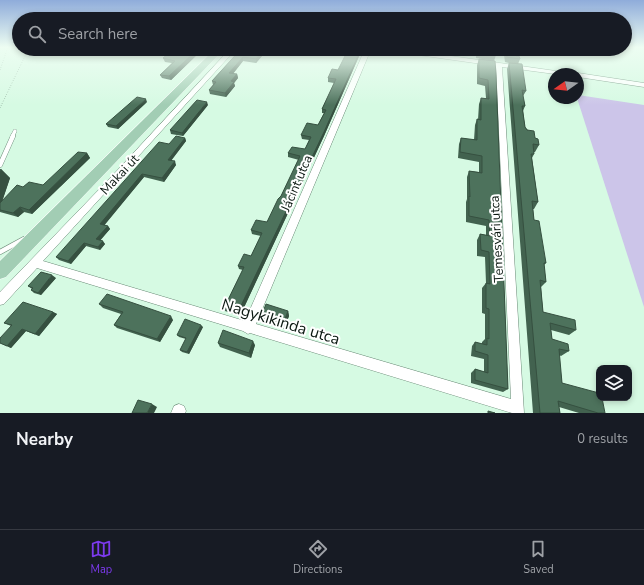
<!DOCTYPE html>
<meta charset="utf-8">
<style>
:root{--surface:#171b24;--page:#20242c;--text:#f1f3f6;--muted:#9ea1a6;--line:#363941;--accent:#7c3aed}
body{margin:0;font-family:"Nunito Sans",sans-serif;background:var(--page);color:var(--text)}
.controls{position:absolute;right:12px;bottom:12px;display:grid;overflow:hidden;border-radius:8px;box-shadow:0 2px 6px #0003}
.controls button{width:36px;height:36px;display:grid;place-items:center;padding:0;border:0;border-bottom:1px solid var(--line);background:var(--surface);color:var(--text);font:20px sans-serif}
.compass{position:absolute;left:548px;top:68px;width:36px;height:36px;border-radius:50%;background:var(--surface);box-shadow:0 2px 6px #0003;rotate:256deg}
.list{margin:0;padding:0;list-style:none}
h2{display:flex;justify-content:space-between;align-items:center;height:52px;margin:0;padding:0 16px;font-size:17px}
h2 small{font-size:13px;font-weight:400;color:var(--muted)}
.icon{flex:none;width:22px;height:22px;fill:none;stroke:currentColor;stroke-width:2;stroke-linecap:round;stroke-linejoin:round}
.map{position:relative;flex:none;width:644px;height:413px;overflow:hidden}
.search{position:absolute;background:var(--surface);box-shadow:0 2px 6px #0003;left:12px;right:12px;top:12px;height:44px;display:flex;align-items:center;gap:10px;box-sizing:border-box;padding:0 14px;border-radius:22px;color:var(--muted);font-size:15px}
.sheet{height:116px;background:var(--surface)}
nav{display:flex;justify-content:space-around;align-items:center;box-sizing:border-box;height:56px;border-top:1px solid var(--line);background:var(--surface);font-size:11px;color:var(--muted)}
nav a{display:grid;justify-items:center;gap:2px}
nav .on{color:var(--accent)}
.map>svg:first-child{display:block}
.green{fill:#ccc5e9}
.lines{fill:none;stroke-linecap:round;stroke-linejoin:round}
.service-far1-casing{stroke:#698a76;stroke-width:4}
.service-casing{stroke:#698a76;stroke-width:5.5}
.minor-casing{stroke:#698a76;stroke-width:1}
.primary-casing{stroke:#fff;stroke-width:1}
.path{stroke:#768f80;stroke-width:1;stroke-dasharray:0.5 2;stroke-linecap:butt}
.service-far1{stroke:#fff;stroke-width:3.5}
.service{stroke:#fff;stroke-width:4.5}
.minor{fill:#fff;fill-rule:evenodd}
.primary{fill:#a2cdb4;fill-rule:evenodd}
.wall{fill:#42624f}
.shaded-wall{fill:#365040}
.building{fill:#4d725c;stroke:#365040}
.labels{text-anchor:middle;stroke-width:4;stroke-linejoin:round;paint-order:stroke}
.street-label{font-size:13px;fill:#0b1811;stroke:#fff}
.near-street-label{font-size:16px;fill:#0b1811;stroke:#fff}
</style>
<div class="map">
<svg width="644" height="413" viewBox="0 0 644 413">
<rect width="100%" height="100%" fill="#d6fae3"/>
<!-- green -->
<path class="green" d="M 578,95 L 644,105 L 644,307 L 577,98 Z"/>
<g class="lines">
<!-- service-far1 casing -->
<g class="service-far1-casing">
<path id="service-far1" d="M 12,137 L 15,131"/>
</g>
<!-- service casing -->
<g class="service-casing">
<path id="service" d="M 0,165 L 13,136
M 0,252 L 24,239"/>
</g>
<!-- minor casing -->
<g class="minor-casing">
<path id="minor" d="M 230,49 L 236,49 L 43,261 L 245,321 L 365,49 L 371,49 L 256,324 L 511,399 L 496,66 L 390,51 L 387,49 L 402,49 L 570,73 L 571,74 L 555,74 L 502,67 L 524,413 L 512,413 L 250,333 L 248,334 L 243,331 L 37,268 L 4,304 L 0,305 L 0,292 L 113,175 Z
M 578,73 L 644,83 L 644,87 L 578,77 L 578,74 L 576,74 Z
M 179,404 L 184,406 L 186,411 L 185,413 L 171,413 L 174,406 Z"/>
</g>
<!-- primary casing -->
<g class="primary-casing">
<path id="primary" d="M 215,49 L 224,49 L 6,277 L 0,279 L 0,261 Z"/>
</g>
<!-- path -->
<path class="path" d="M 0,70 L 8,47
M 0,108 L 25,56 L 26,49"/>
<!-- service-far1 -->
<use href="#service-far1" class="service-far1"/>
<!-- service -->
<use href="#service" class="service"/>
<!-- minor -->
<use href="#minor" class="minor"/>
<!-- primary -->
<use href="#primary" class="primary"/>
</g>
<!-- wall -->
<path class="wall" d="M 203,49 L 171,80 L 162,78 L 160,75 L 172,63 L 165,62 L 163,58 Z
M 241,49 L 268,49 L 256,63 L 243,61 L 233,74 L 237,74 L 238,78 L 234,83 L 235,86 L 226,97 L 210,94 L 209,90 L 213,85 L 212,81 Z
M 371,49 L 383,49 L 380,56 L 370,55 Z
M 443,49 L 447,49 L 443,53 L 442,53 Z
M 477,49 L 496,49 L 496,55 L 494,61 L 476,58 L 476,52 Z
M 506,50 L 516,56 L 520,59 L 518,64 L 526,91 L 523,96 L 525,106 L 523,111 L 525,127 L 535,138 L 539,145 L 535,152 L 534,152 L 534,154 L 532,158 L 538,202 L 534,209 L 533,209 L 534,220 L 546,263 L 544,265 L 546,282 L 541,287 L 543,312 L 576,330 L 569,335 L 551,330 L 552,339 L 569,351 L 561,356 L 559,355 L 562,383 L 605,413 L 579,413 L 559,407 L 560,413 L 533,413 L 507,69 L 509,63 L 505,62 L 504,55 Z
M 360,54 L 324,136 L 240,316 L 225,311 L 224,308 L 243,270 L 239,269 L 238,266 L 251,256 L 261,236 L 252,234 L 251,230 L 267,222 L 281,196 L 299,160 L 288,157 L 288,153 L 305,149 L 309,140 L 302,139 L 301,135 L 318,125 L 324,113 L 322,113 L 322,109 L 334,83 L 328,82 L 328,78 Z
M 479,59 L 495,61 L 508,389 L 503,392 L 471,383 L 471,373 L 475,369 L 484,372 L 484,359 L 471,356 L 472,346 L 475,342 L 482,344 L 482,342 L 485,339 L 485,314 L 482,313 L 482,288 L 486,283 L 485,257 L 477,256 L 477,240 L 480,234 L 486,235 L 486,226 L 466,222 L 466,202 L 467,199 L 467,177 L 469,171 L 479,172 L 479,162 L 458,158 L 459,144 L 461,138 L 474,140 L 475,125 L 477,119 L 478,120 L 479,104 L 481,98 L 486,98 L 485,86 L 477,84 L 477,65 Z
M 147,102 L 118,129 L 108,127 L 106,124 Z
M 208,105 L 183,136 L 171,134 L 170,130 Z
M 185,138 L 186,141 L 171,161 L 176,165 L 164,182 L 144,177 L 104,225 L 108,226 L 110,229 L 100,240 L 105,244 L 100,250 L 86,246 L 71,264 L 59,260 L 56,257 L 169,144 Z
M 87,153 L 90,158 L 32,214 L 24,212 L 18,217 L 0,212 L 0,169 L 1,169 L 10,178 L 2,201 L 23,187 L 43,185 Z
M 56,278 L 41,295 L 34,293 L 31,290 L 32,289 L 28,286 Z
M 99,304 L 173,320 L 160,342 L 117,328 L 114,325 L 121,314 L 103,308 Z
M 288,311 L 289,316 L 284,329 L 262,322 L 261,317 Z
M 53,312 L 57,314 L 39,336 L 26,331 L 11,348 L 0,343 L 11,326 L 4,323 Z
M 203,327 L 189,354 L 182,352 L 180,350 L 186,339 L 179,337 L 177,335 Z
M 218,343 L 255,345 L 251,358 L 220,347 Z"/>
<!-- shaded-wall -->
<path class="shaded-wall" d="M 198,49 L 203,49 L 171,80 L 169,76 Z
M 264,49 L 268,49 L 256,63 L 256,59 Z
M 361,49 L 364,49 L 360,54 L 324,136 L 240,316 L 238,312 Z
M 243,57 L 243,61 L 230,77 L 229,73 Z
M 237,74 L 238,78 L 234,83 L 235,86 L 226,97 L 225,93 L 231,81 Z
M 146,99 L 147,102 L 118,129 L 116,126 Z
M 207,102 L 208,105 L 183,136 L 182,133 Z
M 185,138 L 186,141 L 169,163 L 168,160 Z
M 87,153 L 90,158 L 32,214 L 29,210 Z
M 175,161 L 176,165 L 164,182 L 162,178 Z
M 1,169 L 10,178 L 0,208 L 0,172 Z
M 142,174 L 144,177 L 103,227 L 100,224 Z
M 20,207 L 24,212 L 18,217 L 13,213 Z
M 108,226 L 110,229 L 99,242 L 96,239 Z
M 103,241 L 105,244 L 100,250 L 98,247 Z
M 84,243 L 86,246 L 71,264 L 68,261 Z
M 52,275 L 56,278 L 41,295 L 38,293 Z
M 288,311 L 289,316 L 284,329 L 283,324 Z
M 53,312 L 57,314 L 39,336 L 35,334 Z
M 171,316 L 173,320 L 160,342 L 157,339 Z
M 201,325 L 203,327 L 189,354 L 187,352 Z
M 22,329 L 26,331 L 11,348 L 7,346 Z
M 253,341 L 255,345 L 251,358 L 249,353 Z
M 152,404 L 157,407 L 154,413 L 147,413 Z"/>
<!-- building -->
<path class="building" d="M 174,49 L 198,49 L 169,76 L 160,75 L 175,61 L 163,58 Z
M 241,49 L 264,49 L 256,59 L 243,57 L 229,73 L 237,74 L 231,81 L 234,82 L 225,93 L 209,90 L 216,82 L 212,81 Z
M 352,49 L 361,49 L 324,132 L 238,312 L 224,308 L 244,267 L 238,266 L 244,254 L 251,256 L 262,233 L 251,230 L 256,220 L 267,222 L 278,199 L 281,196 L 300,156 L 288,153 L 292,147 L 305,149 L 311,137 L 301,135 L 307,123 L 318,125 L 326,110 L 322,109 L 336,79 L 328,78 L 332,69 L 338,70 L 347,52 L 351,53 Z
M 371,49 L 382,49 L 380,53 L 371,51 Z
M 478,49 L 496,49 L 496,55 L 478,52 Z
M 506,50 L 516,51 L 516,56 L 519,56 L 520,59 L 507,57 Z
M 479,59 L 495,61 L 496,74 L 508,389 L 475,380 L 475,369 L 488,373 L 488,355 L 475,351 L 475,342 L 487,345 L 487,338 L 489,339 L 489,309 L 486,308 L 486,283 L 490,284 L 489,252 L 481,250 L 480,234 L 490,236 L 489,220 L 469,216 L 469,196 L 470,197 L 469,171 L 482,173 L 482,156 L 460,152 L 461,138 L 477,140 L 477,119 L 481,120 L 481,98 L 489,99 L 488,80 L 479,78 Z
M 509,63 L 522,64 L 526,91 L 522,90 L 525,106 L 522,106 L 525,127 L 527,130 L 534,131 L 535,138 L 538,139 L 539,145 L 533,144 L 534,154 L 531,154 L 538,202 L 532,201 L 534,220 L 539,221 L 546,263 L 544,263 L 546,282 L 540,280 L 543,312 L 575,320 L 576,330 L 550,323 L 552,339 L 568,344 L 569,351 L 559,349 L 562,383 L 599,393 L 599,398 L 602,398 L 605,413 L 598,413 L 558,401 L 560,413 L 540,413 Z
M 137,97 L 146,99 L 116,126 L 106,124 Z
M 197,100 L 207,102 L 182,133 L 170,130 Z
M 176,136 L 185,138 L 168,160 L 175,161 L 162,178 L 142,174 L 100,224 L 108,226 L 96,239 L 103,241 L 98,247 L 84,243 L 68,261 L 56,257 L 159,142 L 169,144 Z
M 78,152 L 87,153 L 29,210 L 20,207 L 13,213 L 0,210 L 0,203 L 17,185 L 23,187 L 29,182 L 43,185 Z
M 41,272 L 52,275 L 38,293 L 31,290 L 33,288 L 28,286 Z
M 107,294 L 171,316 L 157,339 L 114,325 L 123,312 L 99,304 Z
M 23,302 L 53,312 L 35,334 L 22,329 L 7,346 L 0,343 L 0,338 L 12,325 L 4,323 Z
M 266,304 L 288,311 L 283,324 L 261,317 Z
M 185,319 L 201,325 L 187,352 L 180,350 L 186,338 L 177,335 Z
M 223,330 L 253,341 L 249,353 L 218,343 Z
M 138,400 L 152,404 L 147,413 L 132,413 Z
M 488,411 L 495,413 L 488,413 Z"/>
<!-- sky -->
<linearGradient id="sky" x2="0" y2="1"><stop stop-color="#8facda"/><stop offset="0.45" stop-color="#edfdf2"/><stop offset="1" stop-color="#edfdf2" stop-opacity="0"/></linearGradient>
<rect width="644" height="105" fill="url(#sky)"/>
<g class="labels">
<!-- street labels -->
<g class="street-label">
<text transform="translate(119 174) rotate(-47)" y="5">Makai út</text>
<text transform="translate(296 183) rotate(-67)" y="5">Jácint utca</text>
<text transform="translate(496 239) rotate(-93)" y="5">Temesvári utca</text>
</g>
<!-- near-street labels -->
<g class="near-street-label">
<text transform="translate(281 321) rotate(17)" y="6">Nagykikinda utca</text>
</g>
</g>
</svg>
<div class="controls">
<button><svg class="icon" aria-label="layers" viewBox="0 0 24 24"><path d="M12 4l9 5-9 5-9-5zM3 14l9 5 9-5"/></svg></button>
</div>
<svg class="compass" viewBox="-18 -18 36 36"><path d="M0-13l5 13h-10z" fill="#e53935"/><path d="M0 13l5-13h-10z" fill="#9ea1a6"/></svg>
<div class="search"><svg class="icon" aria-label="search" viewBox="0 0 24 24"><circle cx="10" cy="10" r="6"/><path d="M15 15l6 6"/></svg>Search here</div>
</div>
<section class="sheet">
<h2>Nearby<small>0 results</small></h2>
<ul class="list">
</ul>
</section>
<nav>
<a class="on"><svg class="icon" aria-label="map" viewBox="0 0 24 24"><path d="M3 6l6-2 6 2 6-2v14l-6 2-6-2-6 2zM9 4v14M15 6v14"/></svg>Map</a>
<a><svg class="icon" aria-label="directions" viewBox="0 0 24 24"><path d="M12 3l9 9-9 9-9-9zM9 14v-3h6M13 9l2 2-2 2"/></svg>Directions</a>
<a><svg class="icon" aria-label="saved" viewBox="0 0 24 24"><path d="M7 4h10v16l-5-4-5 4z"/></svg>Saved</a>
</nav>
